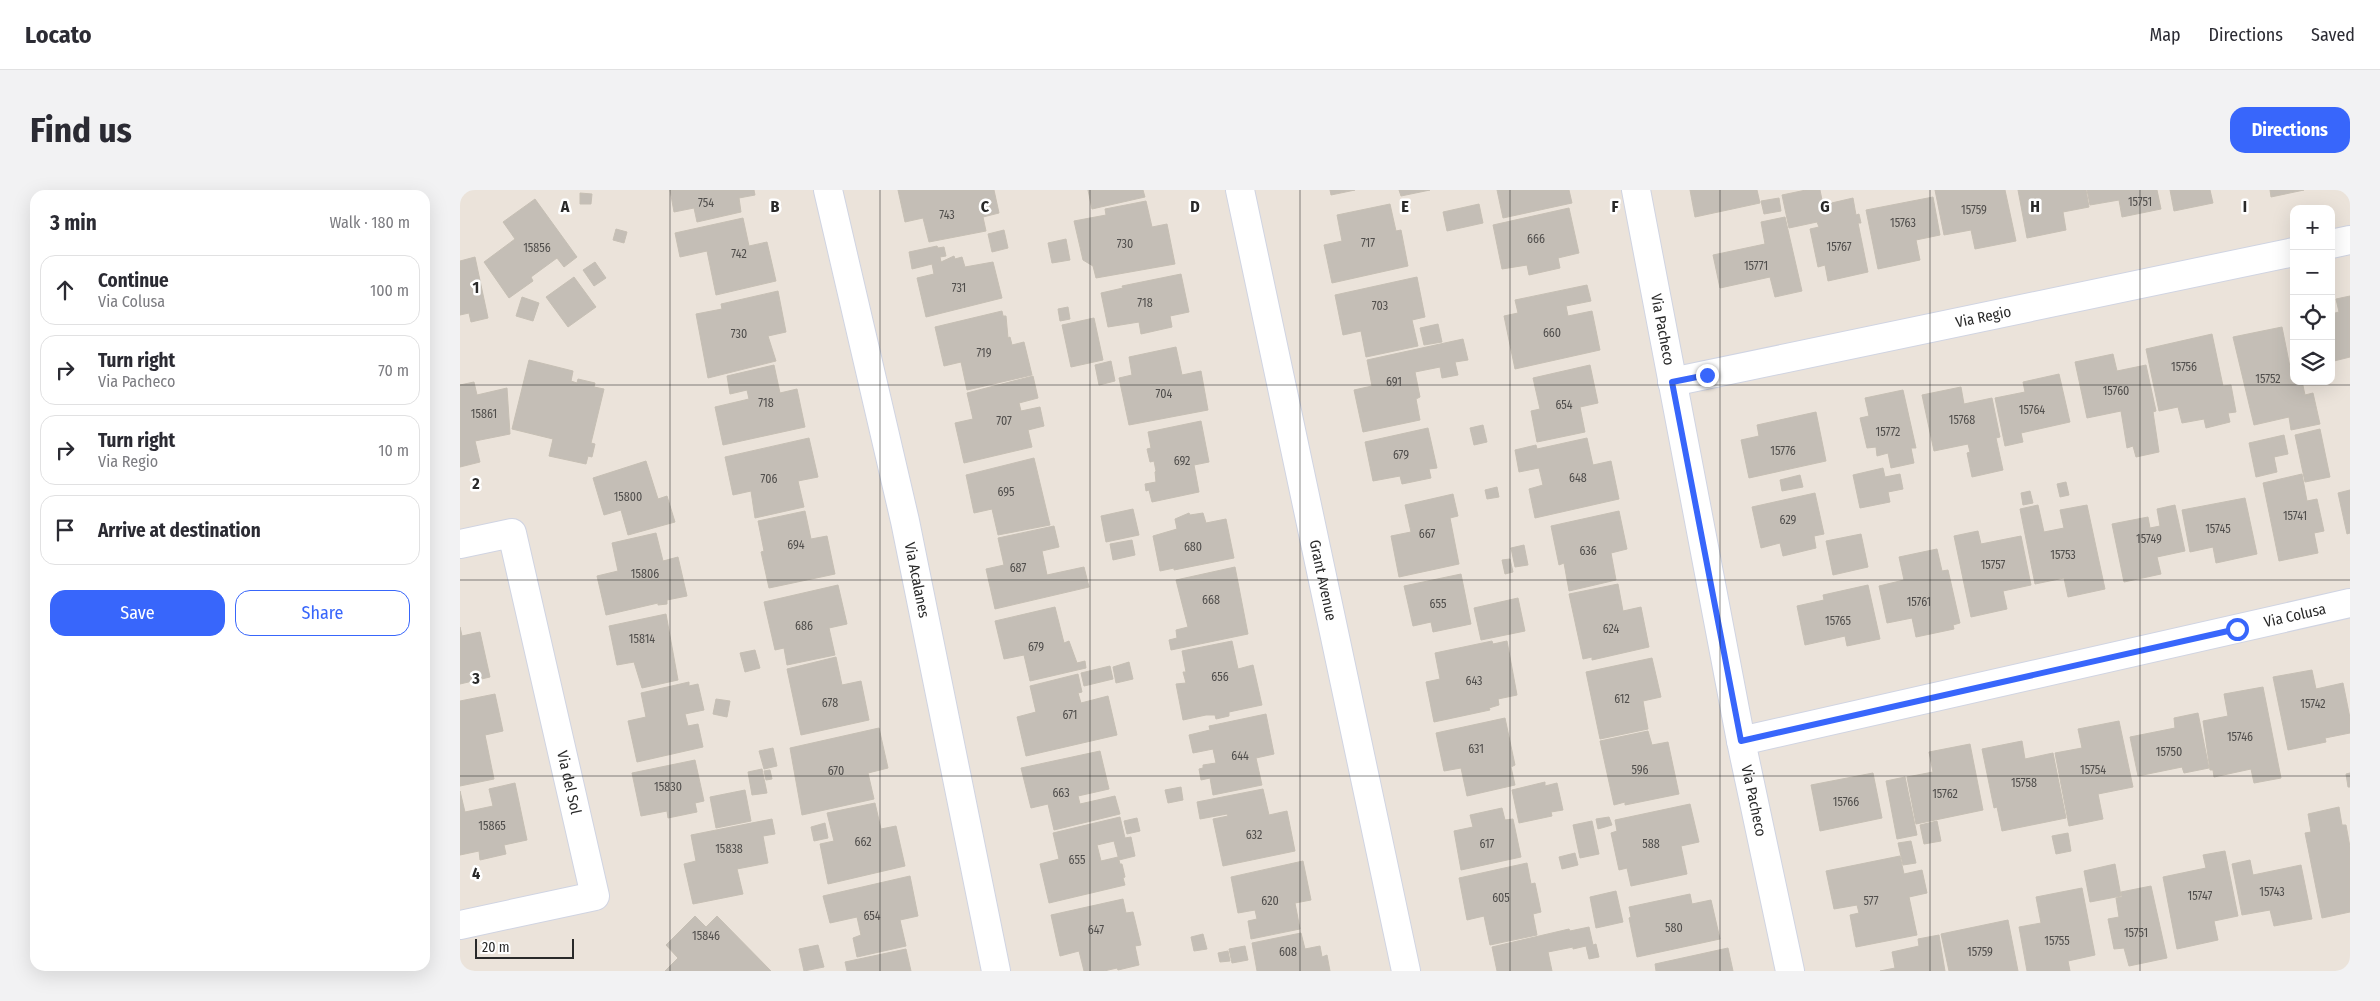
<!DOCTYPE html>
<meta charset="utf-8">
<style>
:root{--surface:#fff;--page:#f2f2f3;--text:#2b2b33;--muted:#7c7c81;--line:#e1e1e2;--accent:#3866fb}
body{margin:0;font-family:"Fira Sans Condensed",sans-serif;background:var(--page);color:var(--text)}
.controls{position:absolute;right:15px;top:15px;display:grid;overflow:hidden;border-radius:10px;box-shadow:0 5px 20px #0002}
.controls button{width:45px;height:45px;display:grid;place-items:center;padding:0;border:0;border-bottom:1px solid var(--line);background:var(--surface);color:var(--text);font:25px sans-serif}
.scale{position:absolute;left:15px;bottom:12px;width:99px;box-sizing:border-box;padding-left:5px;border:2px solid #292929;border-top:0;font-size:14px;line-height:18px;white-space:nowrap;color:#292929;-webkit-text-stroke:4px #fff;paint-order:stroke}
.stop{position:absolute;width:15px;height:15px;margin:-11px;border:4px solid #3866fb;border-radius:50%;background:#fff}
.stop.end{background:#3866fb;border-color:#fff;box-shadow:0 1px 5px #0008}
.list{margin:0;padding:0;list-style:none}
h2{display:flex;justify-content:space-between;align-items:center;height:65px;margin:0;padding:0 20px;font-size:21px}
h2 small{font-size:16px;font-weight:400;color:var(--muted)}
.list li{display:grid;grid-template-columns:32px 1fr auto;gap:15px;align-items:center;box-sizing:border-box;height:70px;margin:0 10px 10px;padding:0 10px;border:1px solid var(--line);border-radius:15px}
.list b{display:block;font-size:19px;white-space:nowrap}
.list p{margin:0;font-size:16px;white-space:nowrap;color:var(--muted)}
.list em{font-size:16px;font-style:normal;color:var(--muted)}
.actions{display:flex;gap:10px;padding:15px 20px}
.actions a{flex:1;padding:11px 0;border:1px solid var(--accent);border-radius:15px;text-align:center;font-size:18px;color:var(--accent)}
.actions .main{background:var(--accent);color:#fff}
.icon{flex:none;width:28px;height:28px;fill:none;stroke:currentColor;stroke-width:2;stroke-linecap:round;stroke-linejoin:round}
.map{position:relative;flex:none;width:1890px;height:781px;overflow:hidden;border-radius:15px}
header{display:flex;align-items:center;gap:30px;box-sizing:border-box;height:70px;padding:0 25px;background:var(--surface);border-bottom:1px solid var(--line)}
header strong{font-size:24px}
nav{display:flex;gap:28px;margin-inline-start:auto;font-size:18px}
.intro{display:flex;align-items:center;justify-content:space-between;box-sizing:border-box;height:120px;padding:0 30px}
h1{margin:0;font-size:35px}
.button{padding:12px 22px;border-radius:15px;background:var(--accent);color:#fff;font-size:18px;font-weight:700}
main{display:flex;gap:30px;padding:0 30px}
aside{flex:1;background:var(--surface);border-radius:15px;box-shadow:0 5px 20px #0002}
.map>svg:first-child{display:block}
.building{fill:#c4beb6;stroke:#c6bfb4}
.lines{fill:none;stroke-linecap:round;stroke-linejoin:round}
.street-casing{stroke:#d0d4e2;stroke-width:30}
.secondary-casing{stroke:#d0d4e2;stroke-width:30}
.street{stroke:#fff;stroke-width:28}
.secondary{stroke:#fff;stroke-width:28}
.route{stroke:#3866fb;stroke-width:6}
.grid{fill:none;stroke:#292929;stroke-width:1;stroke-opacity:0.55}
.labels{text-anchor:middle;stroke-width:5;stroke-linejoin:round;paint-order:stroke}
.number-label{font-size:12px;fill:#504e4c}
.street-label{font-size:15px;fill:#292929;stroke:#fff}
.grid-label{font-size:16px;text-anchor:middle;font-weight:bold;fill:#292929;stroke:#fff;stroke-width:5;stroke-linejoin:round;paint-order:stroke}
</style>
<header>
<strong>Locato</strong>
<nav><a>Map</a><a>Directions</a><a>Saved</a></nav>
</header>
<div class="intro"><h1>Find us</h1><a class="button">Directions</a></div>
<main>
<aside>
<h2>3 min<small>Walk · 180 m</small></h2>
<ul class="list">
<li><svg class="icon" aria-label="ahead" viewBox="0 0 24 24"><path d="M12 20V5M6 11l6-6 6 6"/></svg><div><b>Continue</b><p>Via Colusa</p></div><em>100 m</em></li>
<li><svg class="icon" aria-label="right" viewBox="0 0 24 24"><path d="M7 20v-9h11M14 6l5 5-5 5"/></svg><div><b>Turn right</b><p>Via Pacheco</p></div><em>70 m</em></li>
<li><svg class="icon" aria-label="right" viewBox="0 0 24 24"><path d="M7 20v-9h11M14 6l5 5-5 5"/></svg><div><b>Turn right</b><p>Via Regio</p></div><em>10 m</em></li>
<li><svg class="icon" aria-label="arrive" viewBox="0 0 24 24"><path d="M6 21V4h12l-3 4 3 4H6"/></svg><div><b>Arrive at destination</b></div></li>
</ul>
<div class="actions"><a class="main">Save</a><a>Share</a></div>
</aside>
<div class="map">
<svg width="1890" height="781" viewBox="0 0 1890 781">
<rect width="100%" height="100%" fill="#ebe3da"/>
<!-- building -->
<path class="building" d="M 210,0 L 294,0 L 295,5 L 279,8 L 281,22 L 237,32 L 234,18 L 214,22 Z
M 438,0 L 534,0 L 539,23 L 523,27 L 526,41 L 469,52 L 463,28 L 445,32 Z
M 628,0 L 683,0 L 685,7 L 632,19 Z
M 870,0 L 895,0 L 871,5 Z
M 939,0 L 970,0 L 941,6 Z
M 1037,0 L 1109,0 L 1112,13 L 1043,28 Z
M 1230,0 L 1297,0 L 1300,13 L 1235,27 Z
M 1346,0 L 1360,0 L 1363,15 L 1393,8 L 1396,25 L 1399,24 L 1401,33 L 1398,33 L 1408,82 L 1368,91 L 1365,75 L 1358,77 L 1350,39 L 1359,37 L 1357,32 L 1329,38 L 1322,5 Z
M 1475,0 L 1545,0 L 1556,51 L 1515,59 L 1511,40 L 1484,45 Z
M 1558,0 L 1626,0 L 1629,17 L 1603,22 L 1606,40 L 1567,48 Z
M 1627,0 L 1697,0 L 1701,19 L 1662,27 L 1659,10 L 1630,15 Z
M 1710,0 L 1750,0 L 1753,13 L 1714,21 Z
M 1810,0 L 1844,0 L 1811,7 Z
M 120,3 L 132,4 L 131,14 L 120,14 Z
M 1473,7 L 1480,45 L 1456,50 L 1460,70 L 1418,79 L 1406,20 Z
M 1319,8 L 1321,21 L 1304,24 L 1301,11 Z
M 75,9 L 117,67 L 104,77 L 97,68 L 71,87 L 73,91 L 49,108 L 24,72 L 55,49 L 43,32 Z
M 686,11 L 692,37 L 707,34 L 715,74 L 636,88 L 633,76 L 623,70 L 614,31 L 646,25 L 645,19 Z
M 930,14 L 936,41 L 941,40 L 948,76 L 872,93 L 864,55 L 882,51 L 877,25 Z
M 1019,14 L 1023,33 L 987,41 L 983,22 Z
M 1109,18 L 1119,63 L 1098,68 L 1100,78 L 1069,85 L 1067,75 L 1042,79 L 1033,35 Z
M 1325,27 L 1342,101 L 1315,107 L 1310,87 L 1260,98 L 1253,65 L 1305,54 L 1301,32 Z
M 283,28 L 289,56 L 307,52 L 316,91 L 256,105 L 247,61 L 220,67 L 215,43 Z
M 156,39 L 167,42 L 164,53 L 153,50 Z
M 544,40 L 548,58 L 532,62 L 528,44 Z
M 606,49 L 610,70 L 592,73 L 588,53 Z
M 477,56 L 478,58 L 484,57 L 486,66 L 480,67 L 481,72 L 494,66 L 495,69 L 502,67 L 505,77 L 533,72 L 542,108 L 466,127 L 457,88 L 474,84 L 472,74 L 452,79 L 449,62 Z
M 15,67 L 28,128 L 11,132 L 9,123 L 0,125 L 0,71 Z
M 135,72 L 146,88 L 134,96 L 123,80 Z
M 721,84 L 729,122 L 710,126 L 712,137 L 681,144 L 679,132 L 648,137 L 641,103 L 663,98 L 662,96 Z
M 114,87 L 136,117 L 108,137 L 86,107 Z
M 957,87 L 965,127 L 952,130 L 958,156 L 906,167 L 901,141 L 883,145 L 875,105 Z
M 1127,95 L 1131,111 L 1106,116 L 1108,126 L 1132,121 L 1140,160 L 1055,179 L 1044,126 L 1058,123 L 1055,110 Z
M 318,101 L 326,142 L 308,146 L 316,171 L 248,188 L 236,124 L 262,119 L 261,114 Z
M 1890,106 L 1890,167 L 1874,171 L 1871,158 L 1871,124 L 1879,122 L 1876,109 Z
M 62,107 L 79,113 L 73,131 L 56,126 Z
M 608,117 L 610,129 L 600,131 L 598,119 Z
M 542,121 L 543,126 L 546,126 L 548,148 L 550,147 L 552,155 L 564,152 L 572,185 L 507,200 L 501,172 L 484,176 L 475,137 Z
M 634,128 L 643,170 L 611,177 L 602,135 Z
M 978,134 L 982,152 L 964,155 L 960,138 Z
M 1822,137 L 1832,187 L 1834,191 L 1842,191 L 1845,205 L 1853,203 L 1860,234 L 1831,240 L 1829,227 L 1794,235 L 1773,147 Z
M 1752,144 L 1763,196 L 1771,195 L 1776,222 L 1768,223 L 1770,232 L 1746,238 L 1744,229 L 1722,233 L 1718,217 L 1699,221 L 1686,159 Z
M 1003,149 L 1008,170 L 995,172 L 998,185 L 982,188 L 980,177 L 955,182 L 960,207 L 956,209 L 960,230 L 903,242 L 894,200 L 912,196 L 907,170 Z
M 716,157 L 722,185 L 741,181 L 748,220 L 669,235 L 659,188 L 672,185 L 669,167 Z
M 1653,164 L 1657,181 L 1686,175 L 1696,221 L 1693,222 L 1699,262 L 1676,267 L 1673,256 L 1667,258 L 1661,221 L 1627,228 L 1615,172 Z
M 69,170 L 113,181 L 111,191 L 117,193 L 118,189 L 135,193 L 134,197 L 144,199 L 131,253 L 135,254 L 132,267 L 128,266 L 126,274 L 89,266 L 93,249 L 52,239 Z
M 651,171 L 655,191 L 639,195 L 635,175 Z
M 314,175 L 320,203 L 337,199 L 345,237 L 263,255 L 255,217 L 289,209 L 287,200 L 270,204 L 267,186 Z
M 1130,175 L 1138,213 L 1120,217 L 1125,242 L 1077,252 L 1071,221 L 1080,219 L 1073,188 Z
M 1599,184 L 1610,232 L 1561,243 L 1563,252 L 1545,256 L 1535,208 L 1565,202 L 1563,192 Z
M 573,186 L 578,208 L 559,213 L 561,221 L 580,217 L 584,236 L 568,240 L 572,257 L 504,273 L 495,233 L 513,229 L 507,203 Z
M 14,192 L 17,205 L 47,198 L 50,244 L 15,251 L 20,272 L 0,277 L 0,195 Z
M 1501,197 L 1504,214 L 1532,208 L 1540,247 L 1536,248 L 1543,280 L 1512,287 L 1507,263 L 1510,262 L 1508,254 L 1474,261 L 1462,205 Z
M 1443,200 L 1456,258 L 1451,258 L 1454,273 L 1431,278 L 1428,263 L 1417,266 L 1416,257 L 1407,258 L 1400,228 L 1409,226 L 1405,208 Z
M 1356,222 L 1366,271 L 1289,288 L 1281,250 L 1299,246 L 1297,235 Z
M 741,231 L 749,272 L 734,275 L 739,302 L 692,312 L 689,300 L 686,301 L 685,294 L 696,292 L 695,282 L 696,281 L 694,271 L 690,272 L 687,259 L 691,258 L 688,242 Z
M 1023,235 L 1027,252 L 1014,255 L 1010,238 Z
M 968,238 L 977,278 L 969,279 L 971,288 L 942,294 L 940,286 L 913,291 L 905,252 Z
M 1860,239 L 1870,287 L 1845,292 L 1835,245 Z
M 1824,245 L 1828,264 L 1814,267 L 1817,282 L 1796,287 L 1789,253 Z
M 349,248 L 358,287 L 338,291 L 344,317 L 295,328 L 291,301 L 273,305 L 265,267 Z
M 1127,248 L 1133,275 L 1151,271 L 1159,309 L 1075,328 L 1069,299 L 1083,295 L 1079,278 L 1059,282 L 1055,260 L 1076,255 L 1077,259 Z
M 574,268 L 590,335 L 538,345 L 532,319 L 514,323 L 506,285 Z
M 186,271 L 198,309 L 207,306 L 215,332 L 168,345 L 161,320 L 144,325 L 133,288 Z
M 1423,278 L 1425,287 L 1440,284 L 1443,299 L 1428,302 L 1430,312 L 1400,318 L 1393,285 Z
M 1842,284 L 1847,311 L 1857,309 L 1864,341 L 1854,343 L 1858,363 L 1819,371 L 1803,293 Z
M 1340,285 L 1343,297 L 1322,301 L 1320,290 Z
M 1606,292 L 1609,305 L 1600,307 L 1597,294 Z
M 1037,297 L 1039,307 L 1027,309 L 1025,300 Z
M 1890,300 L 1890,343 L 1887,344 L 1878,303 Z
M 1570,301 L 1573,313 L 1563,315 L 1561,303 Z
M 1355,303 L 1364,344 L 1354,346 L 1356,358 L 1323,366 L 1320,353 L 1301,358 L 1292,317 Z
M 993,304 L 998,326 L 990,328 L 999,374 L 939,387 L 931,346 L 951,342 L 945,315 Z
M 1785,308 L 1797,364 L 1756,373 L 1753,357 L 1730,362 L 1722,320 Z
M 1578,315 L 1584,342 L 1604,338 L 1600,320 L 1627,315 L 1645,399 L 1608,407 L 1604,388 L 1575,394 L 1560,319 Z
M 1715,315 L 1725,361 L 1697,367 L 1701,384 L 1664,392 L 1652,334 L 1688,327 L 1690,338 L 1700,336 L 1697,319 Z
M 673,319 L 679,345 L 646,352 L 641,326 Z
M 345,321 L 351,349 L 367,346 L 375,384 L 309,398 L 301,362 L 304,361 L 298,331 Z
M 1159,321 L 1167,359 L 1151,363 L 1156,390 L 1109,401 L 1104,373 L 1099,375 L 1091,336 Z
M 729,323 L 730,325 L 743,323 L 746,333 L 766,329 L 774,368 L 714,380 L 714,378 L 700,381 L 693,346 L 717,339 L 715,329 Z
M 594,336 L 599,357 L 582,361 L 587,385 L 624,377 L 629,397 L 535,419 L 526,379 L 544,375 L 538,348 Z
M 1518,341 L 1521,354 L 1561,346 L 1571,395 L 1543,401 L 1547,419 L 1511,427 L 1494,346 Z
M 196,343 L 203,371 L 218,367 L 227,406 L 207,410 L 207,414 L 198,415 L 198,413 L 146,425 L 137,386 L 158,381 L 152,353 Z
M 1401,344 L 1408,377 L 1373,385 L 1366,351 Z
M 672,350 L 675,365 L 653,370 L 650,354 Z
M 1064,355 L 1068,375 L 1055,377 L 1051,358 Z
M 1477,359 L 1482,381 L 1488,380 L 1500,433 L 1493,435 L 1494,439 L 1456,447 L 1452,428 L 1427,433 L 1419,396 L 1444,390 L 1439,367 Z
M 1050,369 L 1053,382 L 1045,384 L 1042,370 Z
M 775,377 L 788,444 L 711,460 L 709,450 L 717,448 L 716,440 L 728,437 L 716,390 Z
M 1001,384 L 1011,434 L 973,442 L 971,432 L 953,436 L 944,396 Z
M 1158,394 L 1163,421 L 1181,417 L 1189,457 L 1132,470 L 1132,467 L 1123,469 L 1109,404 Z
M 378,395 L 387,434 L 369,438 L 375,465 L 327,475 L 324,458 L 315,460 L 304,412 Z
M 1408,395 L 1420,449 L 1387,456 L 1385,446 L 1345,455 L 1337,416 L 1364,410 L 1363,405 Z
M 1058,408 L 1065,441 L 1021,450 L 1014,418 Z
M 595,417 L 604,453 L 609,451 L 617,473 L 625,471 L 626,478 L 570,491 L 564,465 L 544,469 L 535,431 Z
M 206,424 L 218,490 L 182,498 L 174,472 L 157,475 L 149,436 Z
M 0,437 L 2,446 L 20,442 L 30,487 L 0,494 Z
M 772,451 L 778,479 L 793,475 L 802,515 L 769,522 L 769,526 L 756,529 L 755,525 L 746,525 L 723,530 L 716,494 L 726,493 L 723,482 L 726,482 L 722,461 Z
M 1032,451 L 1033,454 L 1047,451 L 1057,505 L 1038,509 L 1039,515 L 1029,518 L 1030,520 L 974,532 L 966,492 L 980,489 L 975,463 Z
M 295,460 L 300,478 L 285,482 L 280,463 Z
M 376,467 L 382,495 L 401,491 L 409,530 L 341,545 L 327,479 Z
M 1192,468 L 1201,507 L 1183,511 L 1188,539 L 1140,549 L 1126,482 Z
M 669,472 L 673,489 L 656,493 L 653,477 Z
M 650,476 L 653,489 L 624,496 L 621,483 Z
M 1852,480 L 1856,499 L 1883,493 L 1890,528 L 1890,543 L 1865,548 L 1866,552 L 1828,560 L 1813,487 Z
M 618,484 L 622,502 L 618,503 L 621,513 L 648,506 L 657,545 L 566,566 L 557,527 L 576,522 L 570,496 Z
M 229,492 L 229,496 L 238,494 L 244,520 L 225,524 L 228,536 L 238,534 L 243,557 L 177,572 L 168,531 L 186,527 L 181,503 Z
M 1803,497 L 1821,588 L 1794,593 L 1791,579 L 1754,587 L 1753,580 L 1750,580 L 1743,531 L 1768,526 L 1764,504 Z
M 35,504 L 43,541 L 25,545 L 34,589 L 0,596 L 0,511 Z
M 256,509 L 270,511 L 267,527 L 253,524 Z
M 1738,523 L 1749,578 L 1724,583 L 1722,577 L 1678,586 L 1670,547 L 1715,538 L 1714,528 Z
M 806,524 L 814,564 L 796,568 L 802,595 L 753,605 L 750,588 L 741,590 L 739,579 L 743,578 L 743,575 L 756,573 L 753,559 L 733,563 L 729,545 L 750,540 L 749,536 Z
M 1045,528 L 1055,575 L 1051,577 L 1055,595 L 1007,606 L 1001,578 L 984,581 L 976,543 Z
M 1659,531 L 1673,597 L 1638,604 L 1643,629 L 1609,636 L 1595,563 L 1622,558 L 1618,539 Z
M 419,538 L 428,578 L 408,583 L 414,609 L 342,625 L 330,558 Z
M 1188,541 L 1192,555 L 1208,552 L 1219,604 L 1165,615 L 1165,612 L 1154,615 L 1140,551 Z
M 1562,551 L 1565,569 L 1593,563 L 1606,628 L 1542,641 L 1537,617 L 1534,618 L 1522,559 Z
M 1510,554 L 1523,620 L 1456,634 L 1447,587 L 1473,582 L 1469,562 Z
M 313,558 L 317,576 L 304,579 L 299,561 Z
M 640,561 L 649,599 L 618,606 L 620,614 L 655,606 L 660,624 L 594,640 L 588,614 L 571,618 L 561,578 Z
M 235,570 L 244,611 L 235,613 L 237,622 L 208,628 L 207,621 L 181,626 L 172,583 Z
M 302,579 L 307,603 L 292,605 L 288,582 Z
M 310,580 L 312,589 L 306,590 L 304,581 Z
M 1413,583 L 1422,628 L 1360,641 L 1351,595 Z
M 1890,583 L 1890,597 L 1888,597 L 1886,584 Z
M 1445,587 L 1457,645 L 1437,649 L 1426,591 Z
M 1085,592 L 1085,596 L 1097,593 L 1103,620 L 1091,622 L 1092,626 L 1059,633 L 1052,600 Z
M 55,593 L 67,650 L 44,655 L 46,664 L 20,670 L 19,661 L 0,665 L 0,601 L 5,622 L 33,616 L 29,599 Z
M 721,597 L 723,610 L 708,613 L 705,600 Z
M 803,599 L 809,625 L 827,621 L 835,661 L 763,676 L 753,629 L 768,626 L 767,624 L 740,629 L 737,612 Z
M 285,600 L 291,631 L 256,638 L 250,607 Z
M 415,613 L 421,639 L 436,636 L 445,676 L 368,694 L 360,654 L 374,651 L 367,623 Z
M 1230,614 L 1239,652 L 1221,656 L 1227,684 L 1171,696 L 1167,678 L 1159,680 L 1151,643 L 1157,641 L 1155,630 Z
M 1879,617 L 1882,635 L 1886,635 L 1890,657 L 1890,722 L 1862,728 L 1845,643 L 1851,642 L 1848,624 Z
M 1042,618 L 1045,630 L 1053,629 L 1061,667 L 1001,680 L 994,641 L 1013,637 L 1010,625 Z
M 660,627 L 665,648 L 671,647 L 675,666 L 659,670 L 654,651 L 637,655 L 641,671 L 658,667 L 660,674 L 662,674 L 665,687 L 663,688 L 665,695 L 589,713 L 580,674 L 599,669 L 593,643 Z
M 1149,627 L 1152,635 L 1138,639 L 1136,629 Z
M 677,628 L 680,641 L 667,644 L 664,631 Z
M 312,629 L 315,644 L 303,646 L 308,673 L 277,679 L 283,704 L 233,714 L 224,674 L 236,671 L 231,645 Z
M 1132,631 L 1139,664 L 1120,668 L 1113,635 Z
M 1477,631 L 1481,651 L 1464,654 L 1460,635 Z
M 365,633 L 368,648 L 354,651 L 351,637 Z
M 1608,643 L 1611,661 L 1596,664 L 1592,646 Z
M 1451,651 L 1456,673 L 1443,675 L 1438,653 Z
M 1765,661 L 1778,726 L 1754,731 L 1758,750 L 1717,759 L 1703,687 L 1746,678 L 1743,665 Z
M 1115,663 L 1118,675 L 1102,679 L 1099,667 Z
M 1440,666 L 1444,684 L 1462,680 L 1467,703 L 1449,707 L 1457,745 L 1396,757 L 1390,725 L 1399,723 L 1397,715 L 1374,719 L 1366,681 Z
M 1790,670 L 1793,685 L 1841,675 L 1852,729 L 1814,736 L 1810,720 L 1782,725 L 1772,674 Z
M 843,671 L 851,710 L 835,713 L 840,739 L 791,749 L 788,731 L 797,729 L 795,720 L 778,723 L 771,687 Z
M 1067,673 L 1071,694 L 1075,693 L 1081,722 L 1073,724 L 1077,745 L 1030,755 L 1024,726 L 1007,730 L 999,688 Z
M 1655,674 L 1661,706 L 1630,712 L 1624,681 Z
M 450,686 L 458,726 L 440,730 L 446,756 L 397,767 L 393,748 L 401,745 L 397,727 L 370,733 L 363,706 Z
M 1691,696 L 1707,768 L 1669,776 L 1664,758 L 1654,759 L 1648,729 L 1659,727 L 1656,708 L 1662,707 L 1661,702 Z
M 1622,698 L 1635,765 L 1608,771 L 1610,781 L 1567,781 L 1559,737 L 1581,733 L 1576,707 Z
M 1156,701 L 1163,732 L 1136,738 L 1130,707 Z
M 1230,704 L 1232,714 L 1251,710 L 1260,749 L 1177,767 L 1169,728 L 1171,727 L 1169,717 Z
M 663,709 L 666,723 L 673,722 L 681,755 L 675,756 L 679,775 L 658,780 L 657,778 L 644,781 L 624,781 L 619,761 L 600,766 L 591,725 Z
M 235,726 L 246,737 L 257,726 L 311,781 L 205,781 L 218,768 L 206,755 Z
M 1548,730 L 1558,781 L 1489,781 L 1481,744 Z
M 1129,737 L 1133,755 L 1136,754 L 1139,767 L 1129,769 L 1126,756 L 1113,759 L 1113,757 L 1088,762 L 1092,781 L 1037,781 L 1032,757 L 1109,739 L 1110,741 Z
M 841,743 L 845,759 L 860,756 L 862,767 L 867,765 L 870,781 L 797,781 L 792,753 Z
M 743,744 L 747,759 L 734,761 L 731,747 Z
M 1479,745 L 1485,781 L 1420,781 L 1435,778 L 1432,762 L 1459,756 L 1458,749 Z
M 358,755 L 364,777 L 344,781 L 339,759 Z
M 785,756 L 788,770 L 772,773 L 769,759 Z
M 1268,758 L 1273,781 L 1196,781 L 1195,774 Z
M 446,759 L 451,781 L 387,781 L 385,772 Z
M 768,761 L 770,771 L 760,772 L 758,763 Z"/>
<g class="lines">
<!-- street casing -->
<g class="street-casing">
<g id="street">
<path id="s1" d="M 368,0 L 445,331 L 536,781"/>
<path id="s2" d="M 1176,0 L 1281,551 L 1330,781"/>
<path d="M 1871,54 L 1890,50"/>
<path id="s3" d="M 1212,192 L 1834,62"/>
<path id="s4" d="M 0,354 L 52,343 L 135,706 L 0,735"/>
<path id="s5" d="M 1281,551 L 1890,413"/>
</g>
</g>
<!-- secondary casing -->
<g class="secondary-casing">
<g id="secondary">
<path id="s6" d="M 780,0 L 946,781"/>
</g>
</g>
<!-- street -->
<use href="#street" class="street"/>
<!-- secondary -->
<use href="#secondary" class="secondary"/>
</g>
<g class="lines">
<!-- route -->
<path class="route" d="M 1247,185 L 1212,192 L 1281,551 L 1777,439"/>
</g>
<!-- grid -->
<path class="grid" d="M 210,0 L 210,781M 420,0 L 420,781M 630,0 L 630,781M 840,0 L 840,781M 1050,0 L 1050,781M 1260,0 L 1260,781M 1470,0 L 1470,781M 1680,0 L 1680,781M 0,195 L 1890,195M 0,390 L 1890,390M 0,586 L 1890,586"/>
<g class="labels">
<!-- number labels -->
<g class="number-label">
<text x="1680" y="16">15751</text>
<text x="246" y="17">754</text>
<text x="1514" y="24">15759</text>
<text x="487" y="29">743</text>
<text x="1443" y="37">15763</text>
<text x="1076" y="53">666</text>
<text x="908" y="57">717</text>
<text x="665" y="58">730</text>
<text x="1379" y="61">15767</text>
<text x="77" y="62">15856</text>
<text x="279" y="68">742</text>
<text x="1296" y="80">15771</text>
<text x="499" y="102">731</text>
<text x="685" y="117">718</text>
<text x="920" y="120">703</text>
<text x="1092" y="147">660</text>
<text x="279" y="148">730</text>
<text x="524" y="167">719</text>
<text x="1724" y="181">15756</text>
<text x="1808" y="193">15752</text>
<text x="934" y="196">691</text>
<text x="1656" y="205">15760</text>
<text x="704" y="208">704</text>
<text x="306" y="217">718</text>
<text x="1104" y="219">654</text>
<text x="1572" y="224">15764</text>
<text x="24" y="228">15861</text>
<text x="1502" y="234">15768</text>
<text x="544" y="235">707</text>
<text x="1428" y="246">15772</text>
<text x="1323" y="265">15776</text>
<text x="941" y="269">679</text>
<text x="722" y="275">692</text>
<text x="1118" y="292">648</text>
<text x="309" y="293">706</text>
<text x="546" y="306">695</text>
<text x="168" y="311">15800</text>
<text x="1835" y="330">15741</text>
<text x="1328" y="334">629</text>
<text x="1758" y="343">15745</text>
<text x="967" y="348">667</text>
<text x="1689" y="353">15749</text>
<text x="336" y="359">694</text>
<text x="733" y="361">680</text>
<text x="1128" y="365">636</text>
<text x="1603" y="369">15753</text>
<text x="1533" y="379">15757</text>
<text x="558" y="382">687</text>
<text x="185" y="388">15806</text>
<text x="751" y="414">668</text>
<text x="1459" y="416">15761</text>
<text x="978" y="418">655</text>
<text x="1378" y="435">15765</text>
<text x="344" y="440">686</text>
<text x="1151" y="443">624</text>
<text x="182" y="453">15814</text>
<text x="576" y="461">679</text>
<text x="760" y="491">656</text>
<text x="1014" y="495">643</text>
<text x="1162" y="513">612</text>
<text x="370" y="517">678</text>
<text x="1853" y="518">15742</text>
<text x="610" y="529">671</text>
<text x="1780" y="551">15746</text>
<text x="1016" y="563">631</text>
<text x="1709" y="566">15750</text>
<text x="780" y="570">644</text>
<text x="1180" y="584">596</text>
<text x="1633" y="584">15754</text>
<text x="376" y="585">670</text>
<text x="1564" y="597">15758</text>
<text x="208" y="601">15830</text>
<text x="601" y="607">663</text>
<text x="1485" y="608">15762</text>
<text x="1386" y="616">15766</text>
<text x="32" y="640">15865</text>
<text x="794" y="649">632</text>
<text x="403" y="656">662</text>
<text x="1027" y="658">617</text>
<text x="1191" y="658">588</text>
<text x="269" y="663">15838</text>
<text x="617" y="674">655</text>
<text x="1812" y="706">15743</text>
<text x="1740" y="710">15747</text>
<text x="1041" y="712">605</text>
<text x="810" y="715">620</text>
<text x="1411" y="715">577</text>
<text x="412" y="730">654</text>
<text x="1214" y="742">580</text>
<text x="636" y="744">647</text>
<text x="1676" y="747">15751</text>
<text x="246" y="750">15846</text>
<text x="1597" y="755">15755</text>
<text x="828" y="766">608</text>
<text x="1520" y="766">15759</text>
</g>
<!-- street labels -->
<g class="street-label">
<text dy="5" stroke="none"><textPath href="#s3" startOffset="318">Via Regio</textPath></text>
<text dy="5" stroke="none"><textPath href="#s2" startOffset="142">Via Pacheco</textPath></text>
<text dy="5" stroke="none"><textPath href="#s1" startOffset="400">Via Acalanes</textPath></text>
<text dy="5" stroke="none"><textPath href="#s6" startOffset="399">Grant Avenue</textPath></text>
<text dy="5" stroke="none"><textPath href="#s5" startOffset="568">Via Colusa</textPath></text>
<text dy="5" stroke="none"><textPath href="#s4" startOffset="309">Via del Sol</textPath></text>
<text dy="5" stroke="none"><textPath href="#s2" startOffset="622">Via Pacheco</textPath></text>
</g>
</g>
<g class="grid-label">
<text x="105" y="22">A</text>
<text x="315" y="22">B</text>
<text x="525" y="22">C</text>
<text x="735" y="22">D</text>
<text x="945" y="22">E</text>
<text x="1155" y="22">F</text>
<text x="1365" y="22">G</text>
<text x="1575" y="22">H</text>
<text x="1785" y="22">I</text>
<text x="16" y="103">1</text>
<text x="16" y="299">2</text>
<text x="16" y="494">3</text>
<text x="16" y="689">4</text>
</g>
</svg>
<div class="controls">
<button>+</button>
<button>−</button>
<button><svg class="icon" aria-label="locate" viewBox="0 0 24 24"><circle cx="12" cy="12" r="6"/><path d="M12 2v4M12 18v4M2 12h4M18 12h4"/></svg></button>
<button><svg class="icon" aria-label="layers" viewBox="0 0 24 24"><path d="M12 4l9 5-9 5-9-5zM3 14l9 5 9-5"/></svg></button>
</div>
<div class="scale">20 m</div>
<div class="stop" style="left:1777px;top:439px"></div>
<div class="stop end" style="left:1247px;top:185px"></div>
</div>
</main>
